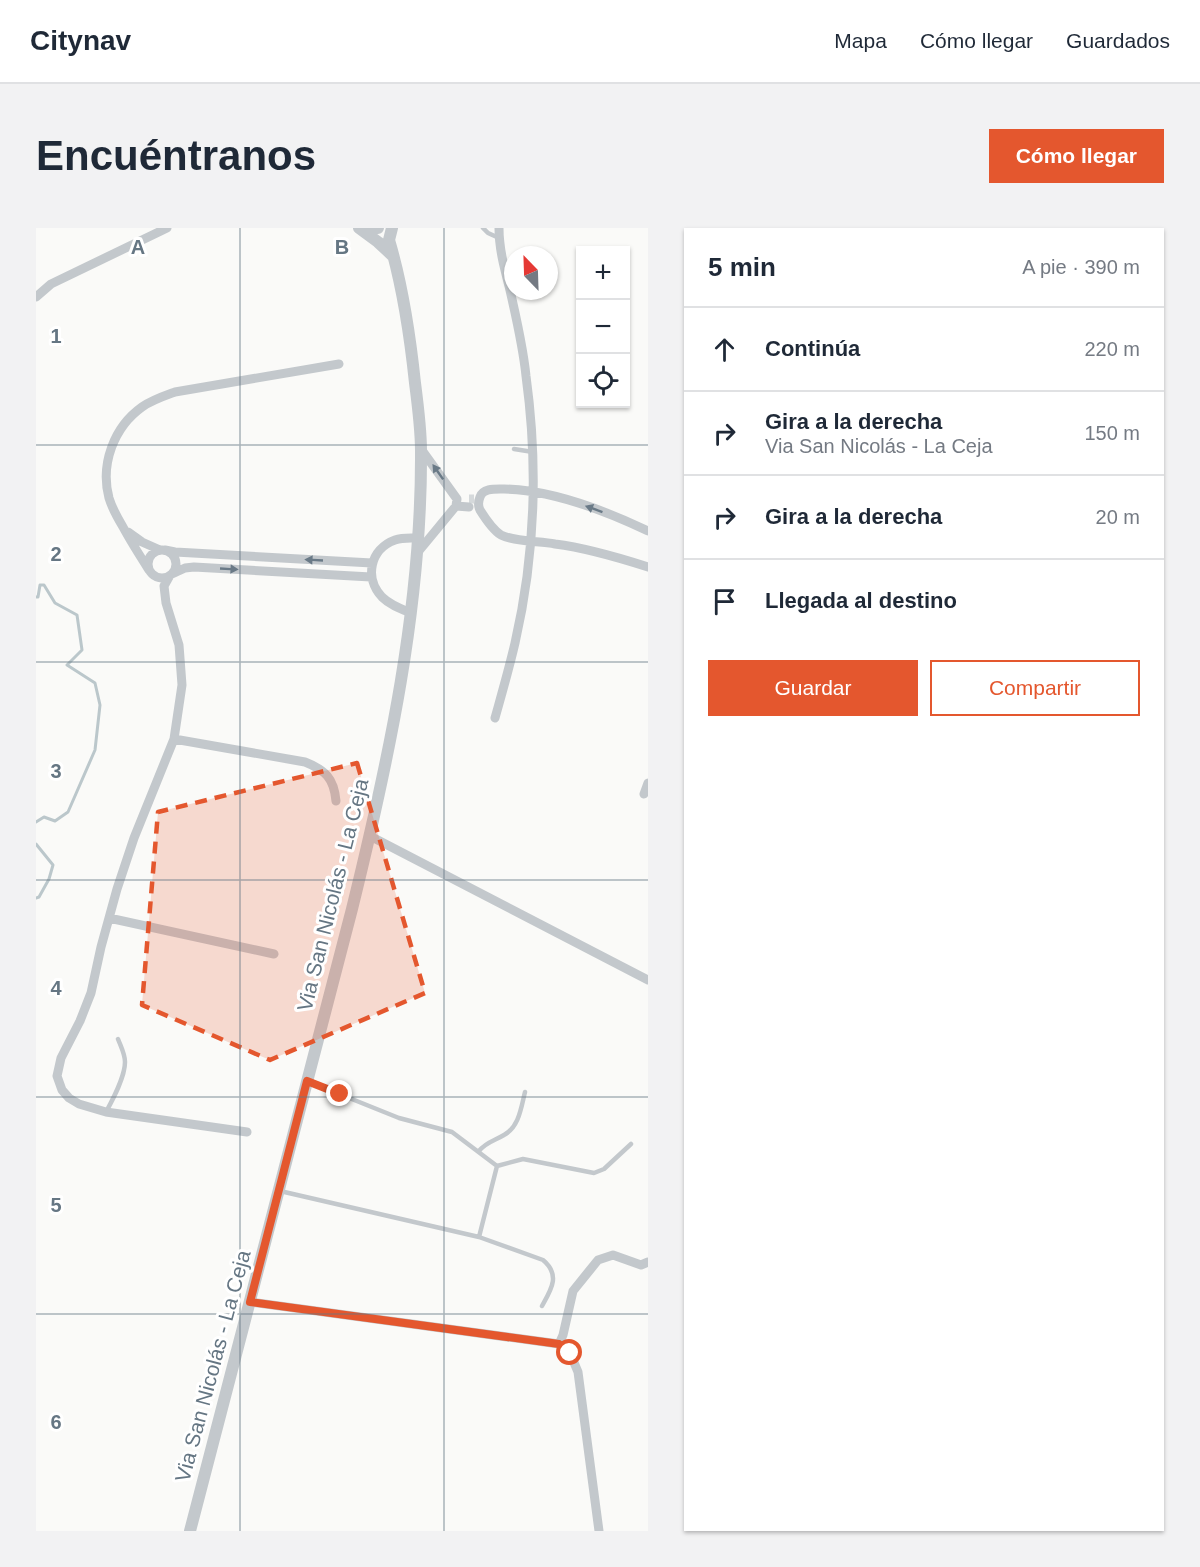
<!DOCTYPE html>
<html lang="es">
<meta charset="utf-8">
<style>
:root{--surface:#fff;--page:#f2f2f3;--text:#1f2937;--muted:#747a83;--line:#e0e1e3;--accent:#e4572e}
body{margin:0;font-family:Arial,sans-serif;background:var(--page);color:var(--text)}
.controls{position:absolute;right:18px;top:18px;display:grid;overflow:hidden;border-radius:0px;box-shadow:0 2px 4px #0004}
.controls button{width:54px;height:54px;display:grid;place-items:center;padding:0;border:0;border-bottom:2px solid var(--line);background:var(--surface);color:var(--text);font:30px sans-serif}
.compass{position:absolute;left:468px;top:18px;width:54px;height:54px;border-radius:50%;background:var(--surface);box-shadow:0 2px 4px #0004;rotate:337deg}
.stop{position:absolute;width:18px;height:18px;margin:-14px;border:4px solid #e4572e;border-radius:50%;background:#fff}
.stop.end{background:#e4572e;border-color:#fff;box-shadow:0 2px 6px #0008}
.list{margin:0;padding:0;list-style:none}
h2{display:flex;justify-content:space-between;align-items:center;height:78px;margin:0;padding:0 24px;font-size:26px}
h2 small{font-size:20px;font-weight:400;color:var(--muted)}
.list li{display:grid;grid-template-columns:39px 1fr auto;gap:18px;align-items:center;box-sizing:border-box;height:84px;padding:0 24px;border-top:2px solid var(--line)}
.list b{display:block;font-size:22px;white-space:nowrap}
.list p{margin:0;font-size:20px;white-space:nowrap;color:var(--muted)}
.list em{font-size:20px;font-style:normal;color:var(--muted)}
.actions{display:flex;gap:12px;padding:18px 24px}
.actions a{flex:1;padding:14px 0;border:2px solid var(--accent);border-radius:0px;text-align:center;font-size:21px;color:var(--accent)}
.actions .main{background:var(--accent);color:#fff}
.icon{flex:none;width:33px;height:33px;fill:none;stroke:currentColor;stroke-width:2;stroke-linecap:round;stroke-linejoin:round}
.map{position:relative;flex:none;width:612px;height:1303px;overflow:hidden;border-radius:0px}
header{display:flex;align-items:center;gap:36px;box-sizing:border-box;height:84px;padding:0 30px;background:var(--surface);border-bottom:2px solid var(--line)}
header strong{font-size:28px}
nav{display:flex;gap:33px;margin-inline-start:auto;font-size:21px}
.intro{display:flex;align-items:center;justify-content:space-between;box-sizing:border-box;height:144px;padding:0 36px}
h1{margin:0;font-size:42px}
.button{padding:15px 27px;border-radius:0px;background:var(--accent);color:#fff;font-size:21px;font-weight:700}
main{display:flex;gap:36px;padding:0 36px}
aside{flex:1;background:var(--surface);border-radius:0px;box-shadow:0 2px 4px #0004}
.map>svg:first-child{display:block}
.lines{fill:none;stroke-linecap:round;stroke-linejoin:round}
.stream{stroke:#bbc7cb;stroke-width:3}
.minor-tunnel{stroke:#d5d9db;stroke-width:9;stroke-dasharray:9 4.5;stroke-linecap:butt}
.service{stroke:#c3c8cc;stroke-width:4.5}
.minor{stroke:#c3c8cc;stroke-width:9}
.tertiary{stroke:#c3c8cc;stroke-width:12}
.oneway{fill:#6a7a87}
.route{stroke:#e4572e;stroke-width:8}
.marked{fill:#e4572e;fill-opacity:0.2;stroke:#e4572e;stroke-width:4.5;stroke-dasharray:12 8;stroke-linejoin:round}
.grid{fill:none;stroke:#657683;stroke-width:1.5;stroke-opacity:0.55}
.labels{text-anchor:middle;stroke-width:6;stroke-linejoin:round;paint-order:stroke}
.street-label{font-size:21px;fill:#657683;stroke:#fff}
.grid-label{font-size:20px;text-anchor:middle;font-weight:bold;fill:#657683;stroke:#fff;stroke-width:6;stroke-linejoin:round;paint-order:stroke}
</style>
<header>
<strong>Citynav</strong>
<nav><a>Mapa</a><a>Cómo llegar</a><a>Guardados</a></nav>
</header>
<div class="intro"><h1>Encuéntranos</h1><a class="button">Cómo llegar</a></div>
<main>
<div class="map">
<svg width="612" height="1303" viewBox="0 0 612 1303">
<rect width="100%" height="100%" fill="#fafaf8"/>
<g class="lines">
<!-- stream -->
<path class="stream" d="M 0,369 L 2,369 L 4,357 L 8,357 L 19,375 L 41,387 L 46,422 L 31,437 L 59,455 L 64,477 L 59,522 L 32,584 L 19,593 L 8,589 L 0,594
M 0,616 L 17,637 L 13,651 L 3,669 L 0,670"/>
<!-- minor-tunnel -->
<path class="minor-tunnel" d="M 433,271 L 438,271"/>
<!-- service -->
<path class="service" d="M 447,0 L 452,5 L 463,10
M 478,221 L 497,224
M 271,853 L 363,890 L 416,904 L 461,938 L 487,931 L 558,945 L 568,941 L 595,916
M 70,884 C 77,871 89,849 89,834 C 89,826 85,819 82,811
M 443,923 C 450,914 458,913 468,907 C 483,899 485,880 489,864
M 244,963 L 443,1009 L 507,1032 C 525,1047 515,1062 506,1078
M 443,1009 L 461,938"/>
<!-- minor -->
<path class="minor" d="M 0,69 L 15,56 L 131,0
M 420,278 L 433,279
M 612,303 C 568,282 517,262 468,261 C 459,261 447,260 444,269 C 442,274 442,278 444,282 C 449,290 457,302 465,307 C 479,314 503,313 519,316 C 551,320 581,329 612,339
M 92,304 L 106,314 L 124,322
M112 336a14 14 0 1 1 28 0a14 14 0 1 1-28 0Z
M 129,322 L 139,324 L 336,335
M 382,324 L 420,278 L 421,271 L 385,221
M 113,342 C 104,328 95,314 87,299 C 81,289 76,280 73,270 C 64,236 78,199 106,179 C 116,172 128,168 139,164 L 303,136
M 136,346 L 149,340 L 158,339 L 335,349
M 133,349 L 128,358 L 130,375 L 143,417 L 146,457 L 138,511 L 98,610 L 81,661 L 65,719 L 55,765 L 44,793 L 25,830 L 21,848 L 26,862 L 33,870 L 43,876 L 70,884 L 211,904
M 375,385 C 365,381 354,377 346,369 C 328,350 334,321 359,312 C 367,309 375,310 383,310
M 459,490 C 466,465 473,441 479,415 C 499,328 502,236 490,148 C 487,118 480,88 473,58 C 468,39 463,20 463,0
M 138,511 L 269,534 C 289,542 298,550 300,573
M 608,566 L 612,555
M 334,608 L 612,752
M 73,690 L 238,726
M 214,1074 L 523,1116 L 534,1125 L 542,1144 L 563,1303
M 523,1116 L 527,1107 L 537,1063 L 562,1032 L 577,1027 L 605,1037 L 612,1034"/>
<!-- tertiary -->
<path class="tertiary" d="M 323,0 L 342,14 L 357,28
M 327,0 L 342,0
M 154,1303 L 316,681 C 353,531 386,378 385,223 C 385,201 382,178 379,155 C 374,107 367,59 353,12 L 356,0"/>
</g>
<!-- one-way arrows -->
<defs><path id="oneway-solid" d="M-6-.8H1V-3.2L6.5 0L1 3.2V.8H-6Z" transform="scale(1.5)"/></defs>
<g class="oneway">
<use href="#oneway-solid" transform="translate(402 244) rotate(-125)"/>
<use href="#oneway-solid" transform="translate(558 281) rotate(-160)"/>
<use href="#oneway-solid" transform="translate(278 332) rotate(-177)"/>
<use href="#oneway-solid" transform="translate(193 341) rotate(3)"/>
</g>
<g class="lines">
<!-- route -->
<path class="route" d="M 304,866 L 271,853 L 214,1074 L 523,1116 L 534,1125"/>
</g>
<!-- marked area -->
<path class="marked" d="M 321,535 L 389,765 L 234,832 L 106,777 L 122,584 Z"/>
<!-- grid -->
<path class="grid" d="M 204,0 L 204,1303M 408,0 L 408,1303M 0,217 L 612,217M 0,434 L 612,434M 0,652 L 612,652M 0,869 L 612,869M 0,1086 L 612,1086"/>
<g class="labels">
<!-- street labels -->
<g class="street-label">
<text transform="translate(297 667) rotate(-76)" y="7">Via San Nicolás - La Ceja</text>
<text transform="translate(177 1138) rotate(-75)" y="7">Via San Nicolás - La Ceja</text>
</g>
</g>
<g class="grid-label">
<text x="102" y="26">A</text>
<text x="306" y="26">B</text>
<text x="20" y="115">1</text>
<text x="20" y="333">2</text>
<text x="20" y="550">3</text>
<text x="20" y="767">4</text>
<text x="20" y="984">5</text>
<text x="20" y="1201">6</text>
</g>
</svg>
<div class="controls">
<button>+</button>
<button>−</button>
<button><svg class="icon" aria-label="locate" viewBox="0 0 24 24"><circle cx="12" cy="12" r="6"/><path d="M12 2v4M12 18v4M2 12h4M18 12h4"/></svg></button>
</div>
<svg class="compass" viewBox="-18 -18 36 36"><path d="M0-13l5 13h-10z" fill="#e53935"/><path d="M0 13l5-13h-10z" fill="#747a83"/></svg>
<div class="stop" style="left:534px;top:1125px"></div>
<div class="stop end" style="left:304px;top:866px"></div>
</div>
<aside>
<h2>5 min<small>A pie · 390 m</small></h2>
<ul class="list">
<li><svg class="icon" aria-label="ahead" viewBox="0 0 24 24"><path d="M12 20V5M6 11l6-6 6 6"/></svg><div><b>Continúa</b></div><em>220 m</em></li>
<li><svg class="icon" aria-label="right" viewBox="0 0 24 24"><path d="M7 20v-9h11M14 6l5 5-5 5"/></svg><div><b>Gira a la derecha</b><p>Via San Nicolás - La Ceja</p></div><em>150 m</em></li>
<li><svg class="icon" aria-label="right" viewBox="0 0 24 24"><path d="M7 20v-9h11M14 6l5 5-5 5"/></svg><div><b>Gira a la derecha</b></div><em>20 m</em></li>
<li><svg class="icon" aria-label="arrive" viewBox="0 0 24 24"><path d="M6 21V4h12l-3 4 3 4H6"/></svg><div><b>Llegada al destino</b></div></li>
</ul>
<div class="actions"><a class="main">Guardar</a><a>Compartir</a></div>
</aside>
</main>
